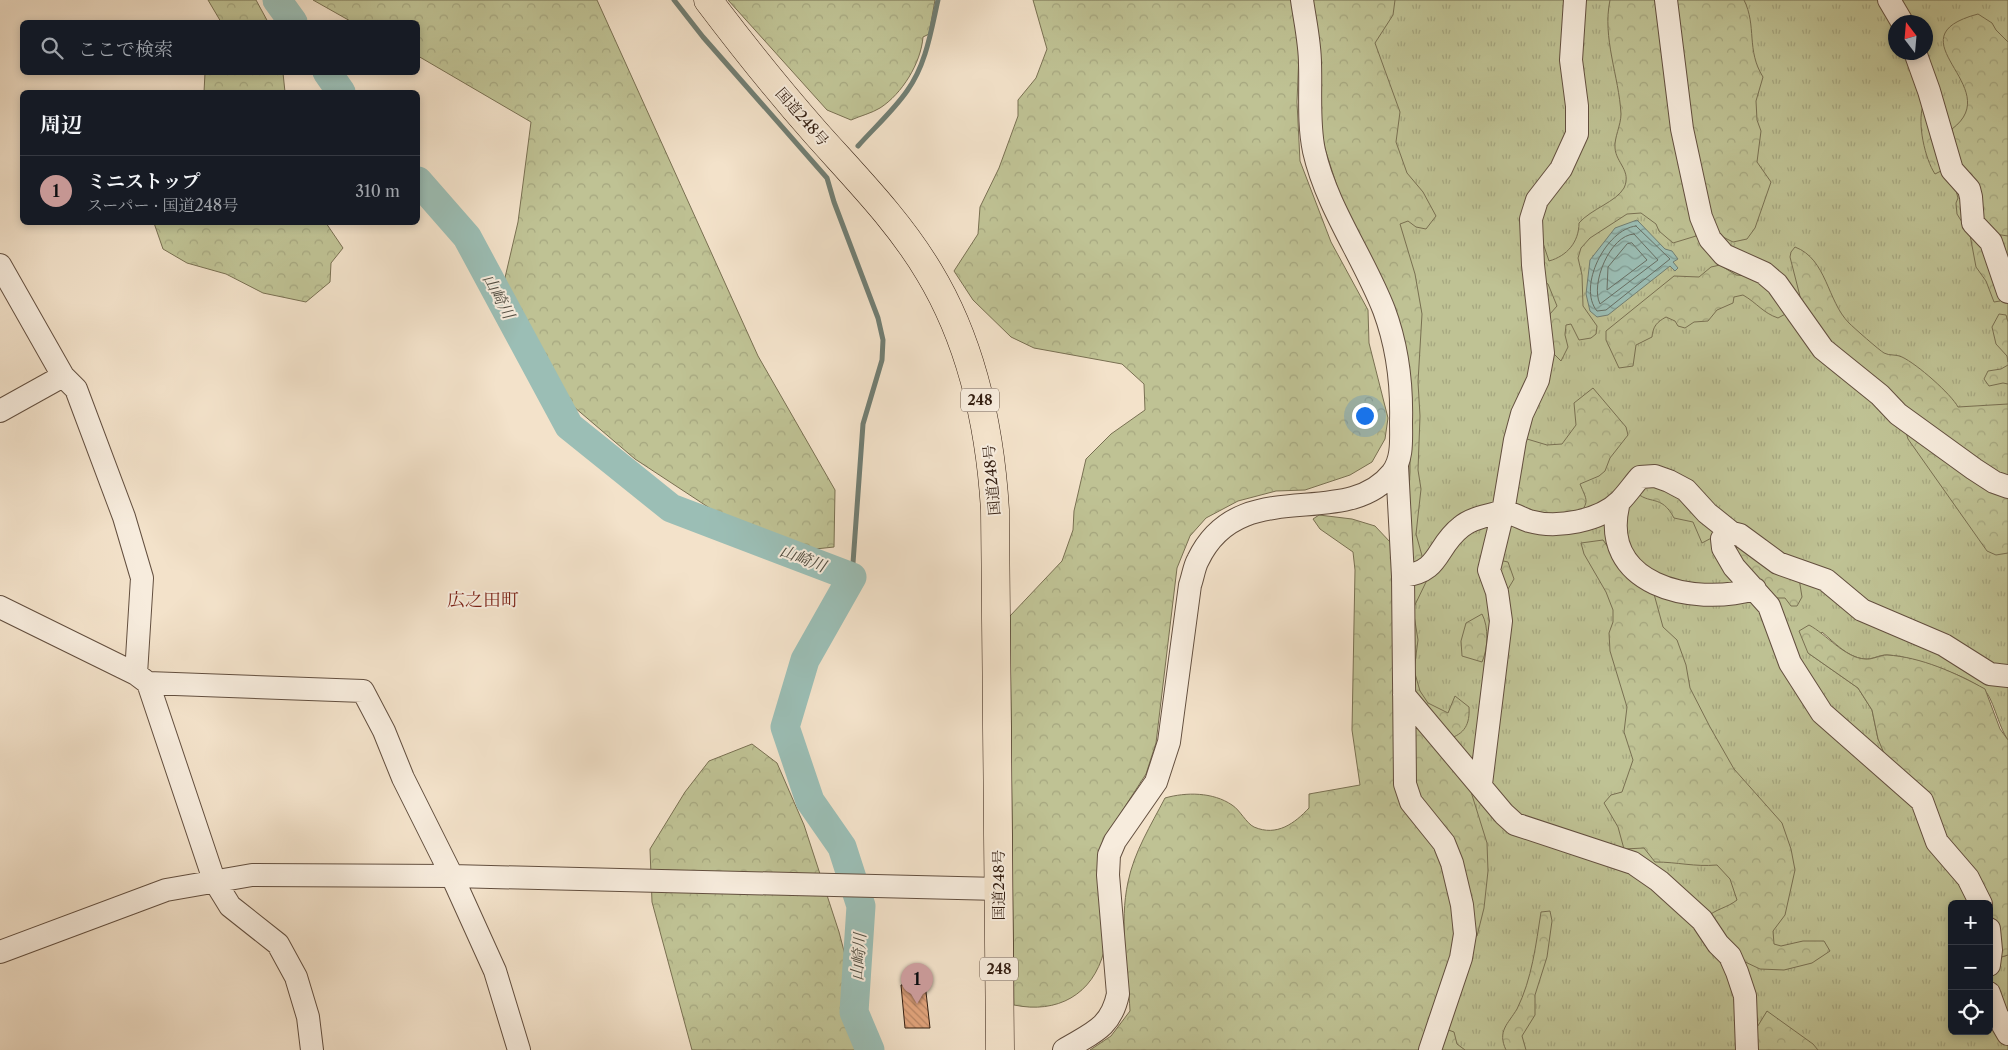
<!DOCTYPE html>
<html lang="ja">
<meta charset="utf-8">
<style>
:root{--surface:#171b24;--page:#20242c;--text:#f1f3f6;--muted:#9ea1a6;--line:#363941;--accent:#c59692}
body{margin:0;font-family:"Libre Caslon Text","Noto Serif JP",serif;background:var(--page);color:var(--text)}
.controls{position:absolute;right:15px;bottom:15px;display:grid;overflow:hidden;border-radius:8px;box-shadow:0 2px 8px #0003}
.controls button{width:45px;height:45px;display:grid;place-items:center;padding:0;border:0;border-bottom:1px solid var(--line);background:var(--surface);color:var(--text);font:25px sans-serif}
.compass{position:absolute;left:1888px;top:15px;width:45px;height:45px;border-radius:50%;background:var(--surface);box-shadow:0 2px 8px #0003;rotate:344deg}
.you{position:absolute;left:1364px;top:415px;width:18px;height:18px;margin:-12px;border:4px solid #fff;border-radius:50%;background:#1a73e8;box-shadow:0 0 0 8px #1a73e833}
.badge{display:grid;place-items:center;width:32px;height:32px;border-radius:50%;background:var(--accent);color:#111;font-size:16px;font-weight:700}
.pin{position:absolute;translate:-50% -41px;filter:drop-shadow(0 1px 2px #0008)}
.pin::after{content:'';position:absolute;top:26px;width:18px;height:15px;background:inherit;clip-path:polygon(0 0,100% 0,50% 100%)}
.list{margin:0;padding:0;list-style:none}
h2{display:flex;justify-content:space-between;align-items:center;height:65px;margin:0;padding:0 20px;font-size:21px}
h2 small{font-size:16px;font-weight:400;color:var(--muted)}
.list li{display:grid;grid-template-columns:32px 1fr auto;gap:15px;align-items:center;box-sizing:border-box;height:70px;padding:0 20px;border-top:1px solid var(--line)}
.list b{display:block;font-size:19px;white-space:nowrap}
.list p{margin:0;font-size:16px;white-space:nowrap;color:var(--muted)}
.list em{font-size:16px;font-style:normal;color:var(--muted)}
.icon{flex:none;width:28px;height:28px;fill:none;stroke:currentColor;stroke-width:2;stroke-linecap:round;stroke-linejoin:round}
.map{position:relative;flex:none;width:2008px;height:1050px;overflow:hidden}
.search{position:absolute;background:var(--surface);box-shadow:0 2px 8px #0003;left:20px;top:20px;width:400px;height:55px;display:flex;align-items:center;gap:12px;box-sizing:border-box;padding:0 18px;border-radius:8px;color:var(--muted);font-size:19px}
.panel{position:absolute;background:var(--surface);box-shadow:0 2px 8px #0003;left:20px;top:90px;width:400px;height:135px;border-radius:8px}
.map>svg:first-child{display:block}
.grass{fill:url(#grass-tufts);stroke:#797052;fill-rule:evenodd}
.forest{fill:url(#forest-crowns);stroke:#797052}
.water{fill:url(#water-waves);stroke:#717e73}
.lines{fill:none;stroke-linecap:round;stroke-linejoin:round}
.shore{stroke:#676e63;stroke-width:1}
.stream{stroke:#717e73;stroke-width:5}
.river{stroke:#9bbeb5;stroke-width:29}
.building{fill:url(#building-back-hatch);stroke:#331e11}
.minor-casing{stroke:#634f3f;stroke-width:24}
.highway-casing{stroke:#331e11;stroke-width:29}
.minor{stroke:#f7ecdd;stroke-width:22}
.highway{stroke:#f3e2ca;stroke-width:28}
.labels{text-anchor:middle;stroke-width:4;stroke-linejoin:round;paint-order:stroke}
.shield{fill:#f7ecdd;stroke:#6e5c4e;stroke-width:1}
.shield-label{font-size:14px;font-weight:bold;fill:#331e11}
.street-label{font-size:15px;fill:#331e11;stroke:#f7ecdd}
.water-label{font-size:16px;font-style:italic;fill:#524e42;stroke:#f7ecdd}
.quarter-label{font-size:18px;fill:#7a1f14;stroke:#f7ecdd}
</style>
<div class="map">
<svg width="2008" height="1050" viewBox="0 0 2008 1050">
<defs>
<pattern id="grass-tufts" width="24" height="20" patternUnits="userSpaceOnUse" patternTransform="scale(1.25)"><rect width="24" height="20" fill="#bfc294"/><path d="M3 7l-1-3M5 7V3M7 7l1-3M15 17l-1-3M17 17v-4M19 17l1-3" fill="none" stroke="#a5a67f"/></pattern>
<pattern id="forest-crowns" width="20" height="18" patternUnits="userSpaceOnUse" patternTransform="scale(1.25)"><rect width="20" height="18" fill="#bfc294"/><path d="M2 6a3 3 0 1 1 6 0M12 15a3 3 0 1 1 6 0" fill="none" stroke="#a5a67f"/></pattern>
<pattern id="water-waves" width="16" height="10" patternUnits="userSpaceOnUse" patternTransform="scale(1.25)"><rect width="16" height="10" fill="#9bbeb5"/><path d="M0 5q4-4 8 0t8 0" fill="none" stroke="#7f9a92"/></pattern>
<pattern id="building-back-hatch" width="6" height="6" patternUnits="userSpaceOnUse" patternTransform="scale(1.25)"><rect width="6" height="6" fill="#e3a57d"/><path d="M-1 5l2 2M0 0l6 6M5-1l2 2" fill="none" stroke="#b98665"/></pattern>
</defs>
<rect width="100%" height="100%" fill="#f3e2ca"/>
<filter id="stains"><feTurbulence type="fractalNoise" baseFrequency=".004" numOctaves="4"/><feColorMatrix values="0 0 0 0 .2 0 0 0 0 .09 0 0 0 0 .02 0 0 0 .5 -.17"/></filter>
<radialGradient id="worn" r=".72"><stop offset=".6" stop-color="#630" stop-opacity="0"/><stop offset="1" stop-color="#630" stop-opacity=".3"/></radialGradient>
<!-- grass -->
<path class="grass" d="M 1312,0 L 2008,0 L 2008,740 C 1998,726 1993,696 1983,689 C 1965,675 1909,655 1886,655 C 1879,655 1871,660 1864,659 C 1847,657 1834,642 1822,632 L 1808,653 L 1858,688 L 1872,710 L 1878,739 L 1985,904 L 1952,904 L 1952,1031 L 1989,1031 L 1989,915 L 1998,958 L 2008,955 L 2008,1050 L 1433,1050 L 1410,787 L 1410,412 ZM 1896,22 L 1926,22 L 1926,52 L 1896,52 Z"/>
<!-- forest -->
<path class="forest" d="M 208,0 L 256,0 L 268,22 L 221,22 Z
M 313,0 L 597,0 L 758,356 L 835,490 L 834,547 L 778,553 L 635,459 L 567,401 L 497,312 L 518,222 L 531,122 L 418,56 L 418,22 L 352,22 Z
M 728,0 L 935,0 L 929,34 L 923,37 C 921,63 902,94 880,108 C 872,113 860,116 851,120 L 827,110 Z
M 1033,0 L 1292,0 L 1299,53 L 1297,102 L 1300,161 L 1331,242 L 1368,310 L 1369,343 L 1388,418 L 1385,439 L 1372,462 L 1350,475 L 1305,490 L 1276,491 L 1238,501 L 1206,518 L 1190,536 L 1177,568 L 1156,743 L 1146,774 L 1113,825 L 1104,951 C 1093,995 1057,1014 1014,1005 L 1010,616 L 1062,561 L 1073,530 L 1074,511 L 1086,459 L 1111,434 L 1145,410 L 1144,384 L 1122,364 L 1034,348 L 1011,337 L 973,300 L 954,271 L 978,234 L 980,207 L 999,168 L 1018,116 L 1018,100 L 1036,78 L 1047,49 Z
M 1312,0 L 1395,0 L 1393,15 L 1375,43 L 1400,112 L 1396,142 L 1407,173 L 1423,192 L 1436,216 L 1426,229 L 1416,227 L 1408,221 L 1400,224 L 1415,274 L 1422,314 L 1418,382 L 1420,416 L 1418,470 L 1421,489 L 1416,534 L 1424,563 L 1416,570 L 1405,553 L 1410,472 L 1410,412 L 1325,149 L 1321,127 Z
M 1610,0 L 1662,0 L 1696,230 L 1696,236 L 1673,243 L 1659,231 L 1656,224 L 1641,213 L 1627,214 L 1590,238 L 1581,248 L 1578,258 L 1582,275 L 1583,306 L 1597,326 L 1596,334 L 1591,338 L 1579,340 L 1571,324 L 1566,325 L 1565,335 L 1568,347 L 1561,361 L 1552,352 L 1550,314 L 1557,306 L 1548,284 L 1538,278 L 1541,237 L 1549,261 C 1567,256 1579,242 1579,223 C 1591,209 1616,202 1624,188 C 1632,171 1616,163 1615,148 C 1614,138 1621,125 1621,114 C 1619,76 1602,38 1610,0 Z
M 1670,0 L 1744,0 C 1757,26 1746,50 1763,77 L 1756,101 L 1757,120 L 1761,131 L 1757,162 L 1771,182 L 1755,228 L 1747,239 L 1733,242 L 1715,233 L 1707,213 Z
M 1978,14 L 1992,23 L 1996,30 L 2008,42 L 2008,236 L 1988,233 L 1963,179 L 1952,129 C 2008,87 1888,38 1978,14 Z
M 205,73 L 283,73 L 285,92 L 204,92 Z
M 1923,106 L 1941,171 L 1935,174 C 1925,159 1917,123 1923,106 Z
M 1954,183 L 2006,294 L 2000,301 L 1994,302 L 1986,281 L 1976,267 L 1970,235 L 1957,214 L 1956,203 L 1958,198 Z
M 154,223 L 326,223 L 343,248 L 331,263 L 330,282 L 306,302 L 263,293 L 226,274 L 187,263 L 163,249 Z
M 1795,247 C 1827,259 1827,301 1849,323 C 1854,328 1879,350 1884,353 C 1889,356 1897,354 1902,357 C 1917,364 1951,394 1958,407 L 2008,404 L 2008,484 L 1826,345 L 1803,308 L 1790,257 L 1791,252 Z
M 1720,265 L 1736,275 L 1759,277 L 1789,312 L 1778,318 C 1763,313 1757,303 1743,295 L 1734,297 L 1733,303 L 1717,310 L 1708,321 L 1694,322 L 1685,328 L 1678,326 L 1675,321 L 1666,317 C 1657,322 1653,326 1652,337 L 1636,345 L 1633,366 L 1619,368 L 1606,340 L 1606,331 L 1674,276 L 1699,277 L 1711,267 Z
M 1999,314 L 2006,315 L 2008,322 L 2008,362 L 2007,356 L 1996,344 L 1992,327 Z
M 2008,365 L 2008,384 L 2003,383 L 1989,386 L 1984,379 L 1988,371 L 2001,369 Z
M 1593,388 L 1626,427 L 1628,435 L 1610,458 L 1605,471 L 1599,476 L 1580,484 C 1587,501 1590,501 1577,517 L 1513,511 L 1515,445 L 1527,439 L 1547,445 L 1562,444 L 1576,425 L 1574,403 Z
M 1906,432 L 2008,489 L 2008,553 L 1996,555 L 1987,551 L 1908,439 Z
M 1641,480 L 1671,492 L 1721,533 L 1702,543 L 1693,522 L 1674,518 C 1661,493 1649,506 1635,491 Z
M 1319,515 L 1352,519 L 1375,526 L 1391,543 L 1400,784 L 1441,847 L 1460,929 L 1424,1050 L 1090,1050 L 1111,1036 L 1130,1011 C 1128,970 1119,923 1128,882 C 1134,852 1151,825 1165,798 C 1186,792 1213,792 1232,805 C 1240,810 1246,823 1254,827 C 1277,837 1295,823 1309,808 L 1309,794 L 1360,785 L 1352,730 L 1355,570 L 1353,552 L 1320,529 L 1313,519 Z
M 1726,538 L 1798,572 L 1802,597 L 1797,606 L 1791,606 L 1785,598 L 1771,598 Z
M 1603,540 L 1615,557 L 1654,594 L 1663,627 L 1677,640 L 1686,665 L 1690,688 L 1710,727 L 1734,769 L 1782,823 L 1791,849 L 1795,870 L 1785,915 L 1773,931 L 1774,944 L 1781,946 L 1803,941 L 1824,941 L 1830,951 L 1812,963 L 1784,970 L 1760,969 L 1741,960 L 1706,918 C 1715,909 1727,908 1737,900 L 1730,879 L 1717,865 C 1694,867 1678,862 1655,862 L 1644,848 L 1624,849 L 1618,827 L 1604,803 L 1611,795 L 1622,792 L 1633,760 L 1624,732 L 1627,707 L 1610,651 L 1609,633 L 1613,622 L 1613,610 L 1606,592 L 1584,554 L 1581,543 Z
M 1494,559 L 1508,562 L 1514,579 L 1508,589 L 1500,593 Z
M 1413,579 L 1427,580 L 1413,609 L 1418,640 L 1414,670 L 1420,691 L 1428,703 L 1448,713 L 1455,696 L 1469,707 C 1470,724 1465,734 1448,739 L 1409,688 Z
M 1482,614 C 1489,627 1488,649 1482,662 L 1462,656 L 1461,641 L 1466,623 Z
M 1809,625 C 1826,634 1845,658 1865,659 C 1872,660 1880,655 1887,655 C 1921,657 1956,673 1985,689 L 2000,729 L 2008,740 L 2008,955 L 1998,958 L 1989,915 L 1989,904 L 1889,765 L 1878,739 L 1872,710 L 1858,688 L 1808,653 L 1799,631 Z
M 1408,710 L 1467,779 L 1487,843 L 1488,871 L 1484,908 L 1477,936 L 1470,937 L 1410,787 Z
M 752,744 L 777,763 L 804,825 L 839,932 L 870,1050 L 692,1050 L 652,902 L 650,849 L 685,792 L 709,761 Z
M 1550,911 L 1552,921 L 1547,957 L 1535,995 L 1535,1015 L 1522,1036 L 1526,1050 L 1506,1050 C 1497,1031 1508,1024 1517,1009 C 1532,979 1536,944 1541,912 Z
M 1767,1011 L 1813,1044 L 1818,1050 L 1752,1050 L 1756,1029 Z
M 1440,1027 L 1454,1032 L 1457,1044 L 1465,1050 L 1433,1050 Z"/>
<!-- water -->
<path class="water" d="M 1637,220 L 1665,249 L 1672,251 L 1678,259 L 1673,262 L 1678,268 L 1675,271 L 1670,266 L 1608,315 L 1597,317 L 1590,311 L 1586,294 L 1590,260 L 1615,228 Z"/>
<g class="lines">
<!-- shore -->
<path class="shore" d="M 1636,226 L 1670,259 L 1606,310 L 1597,311 C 1577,287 1606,229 1636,226 Z
M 1634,234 L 1658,260 L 1600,304 C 1590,284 1610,235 1634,234 Z
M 1632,243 L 1647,260 L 1607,290 L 1608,267 L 1627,244 Z"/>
<!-- stream -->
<path class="stream" d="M 674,0 L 703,37 L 827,178 L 834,202 L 878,318 L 883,340 L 882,360 L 863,424 L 852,577
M 858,146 C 874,128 893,111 907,91 C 926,65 931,31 938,0"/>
<!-- river -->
<path class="river" d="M 277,0 L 293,22
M 327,72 L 341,92
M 418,181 L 467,237 L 569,426 L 671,508 L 852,577 L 805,660 L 785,727 L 810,801 L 842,847 L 861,906 L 854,1012 L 870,1050"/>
</g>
<!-- building -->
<path class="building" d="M 925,983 L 930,1028 L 905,1028 L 901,985 Z"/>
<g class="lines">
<!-- minor casing -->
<g class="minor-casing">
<path id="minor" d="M 1666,0 L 1682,129 L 1701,217 L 1710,239 L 1724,255 L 1764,273 L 1777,284 L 1823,349 L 1880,395 L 1898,414 L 1974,469 L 1994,482 L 2008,487
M 1889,0 L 1902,22
M 1915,52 L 1929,91 L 1952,170 L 1969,189 L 1971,197 L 1973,223 L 1991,242 L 2008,292
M 0,265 L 63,376 L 76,389 L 124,517 L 142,578 L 136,674
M 0,411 L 63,376
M 1397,466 L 1403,576 L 1405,784 L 1411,802 L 1444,843 L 1452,863 L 1462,905 L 1465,934 L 1461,958 L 1430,1050
M 1619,502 C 1597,585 1692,607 1755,589
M 1732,533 L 1722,539 L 1723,548 L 1734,567 L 1769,606 L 1790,663 L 1822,713 L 1922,801 L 1937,842 L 1968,878 L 1981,904
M 1403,576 C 1441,572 1435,547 1461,527 C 1470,519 1485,516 1497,513 C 1506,509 1520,518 1529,521 C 1557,529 1600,521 1620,501 C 1627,494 1633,485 1640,477 L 1655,476 L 1669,481 L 1686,490 L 1707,513 L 1732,533 L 1740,535 L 1778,563 L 1826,580 L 1862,610 L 1944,645 L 1990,674 L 2008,676
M 0,607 L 136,674 L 148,683 L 214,880 L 230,906 L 278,944 L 296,977 L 308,1017 L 312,1050
M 148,683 L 363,691 L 384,731 L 403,778 L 452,876 L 495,971 L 519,1050
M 1404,695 L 1504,814 L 1515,824 L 1633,863 L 1659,881 L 1702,920 L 1718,944 L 1730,956 L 1737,972 L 1745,996 L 1747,1050
M 1481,784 L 1501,621 L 1497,592 L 1489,570 L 1503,512 L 1515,440 L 1522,414 L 1538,380 L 1543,353 L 1533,265 L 1531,219 L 1537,200 L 1561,169 L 1577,134 L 1577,106 L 1571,60 L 1575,0
M 1989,929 L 1991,950 L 1989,965
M 0,952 L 166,890 L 252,875 L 452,876 L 999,889
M 1989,993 L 1997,1015 L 2008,1034
M 1064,1050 C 1092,1033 1111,1028 1118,994 L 1108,875 L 1109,855 L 1115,841 L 1156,782 L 1169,742 L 1190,585 C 1193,577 1194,567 1198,560 C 1240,472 1345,532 1392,473 C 1403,459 1401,439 1401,422 C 1402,385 1397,345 1384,310 C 1363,256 1327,208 1314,151 C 1308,123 1311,92 1310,64 C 1310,43 1305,21 1302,0"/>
</g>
<!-- highway casing -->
<g class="highway-casing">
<path id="highway" d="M 708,0 C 742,45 777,89 815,132 C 855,177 898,220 929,272 C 972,343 990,428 995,510 L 1000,1050"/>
</g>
<!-- minor -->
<use href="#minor" class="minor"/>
<!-- highway -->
<use href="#highway" class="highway"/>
</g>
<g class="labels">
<!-- shield labels -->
<g class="shield">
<rect x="961" y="388.5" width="38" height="23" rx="4"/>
<rect x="980" y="957.5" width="38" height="23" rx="4"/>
</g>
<g class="shield-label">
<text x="980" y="405">248</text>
<text x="999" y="974">248</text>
</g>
<!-- street labels -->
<g class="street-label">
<text transform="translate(802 117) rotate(49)" y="5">国道248号</text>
<text transform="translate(992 480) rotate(-95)" y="5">国道248号</text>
<text transform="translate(999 885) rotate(-90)" y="5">国道248号</text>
</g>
<!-- water labels -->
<g class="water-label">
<text transform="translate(499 296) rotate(62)" y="6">山崎川</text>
<text transform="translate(803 558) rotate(21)" y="6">山崎川</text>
<text transform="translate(858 957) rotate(-86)" y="6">山崎川</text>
</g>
<!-- quarter labels -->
<g class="quarter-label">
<text x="483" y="606">広之田町</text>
</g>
</g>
<rect width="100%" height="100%" filter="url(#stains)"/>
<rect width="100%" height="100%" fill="url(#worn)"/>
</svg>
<div class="controls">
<button>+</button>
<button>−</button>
<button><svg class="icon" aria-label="locate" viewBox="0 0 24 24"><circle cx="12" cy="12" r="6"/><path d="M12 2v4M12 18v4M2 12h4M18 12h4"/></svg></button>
</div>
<svg class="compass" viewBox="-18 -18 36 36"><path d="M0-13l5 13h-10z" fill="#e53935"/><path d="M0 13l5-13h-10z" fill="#9ea1a6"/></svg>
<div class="you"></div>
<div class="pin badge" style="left:917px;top:1004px">1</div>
<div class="search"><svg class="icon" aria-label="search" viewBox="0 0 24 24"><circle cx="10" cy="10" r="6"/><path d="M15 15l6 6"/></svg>ここで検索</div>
<section class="panel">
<h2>周辺<small></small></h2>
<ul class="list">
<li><span class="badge">1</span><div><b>ミニストップ</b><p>スーパー · 国道248号</p></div><em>310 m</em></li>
</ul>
</section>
</div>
